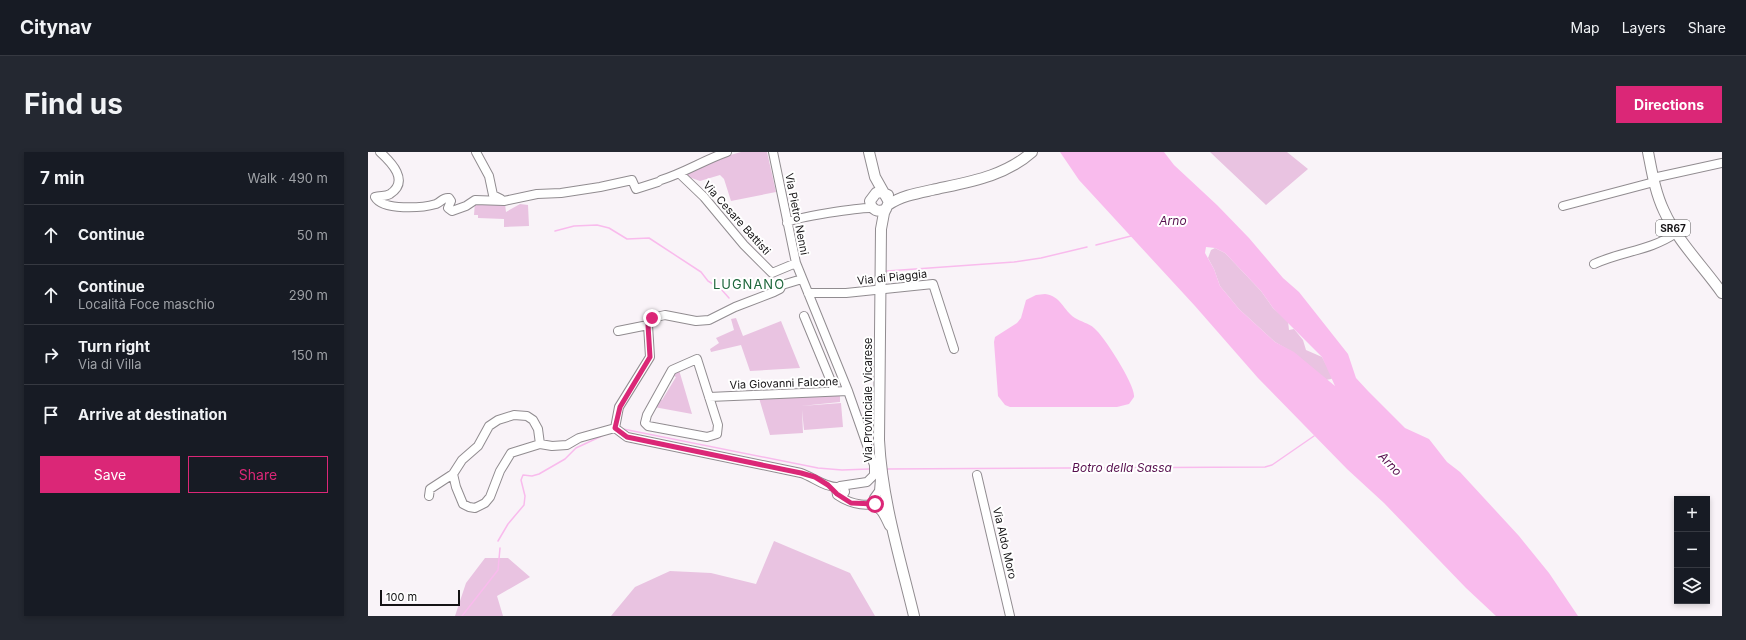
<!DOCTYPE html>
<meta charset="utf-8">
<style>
:root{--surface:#171b24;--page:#242831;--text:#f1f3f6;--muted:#9ea1a6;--line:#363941;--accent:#db2777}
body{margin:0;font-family:Inter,sans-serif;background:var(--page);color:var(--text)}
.controls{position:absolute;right:12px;bottom:12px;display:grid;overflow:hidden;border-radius:0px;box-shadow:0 2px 6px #0003}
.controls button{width:36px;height:36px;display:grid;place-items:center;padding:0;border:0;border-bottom:1px solid var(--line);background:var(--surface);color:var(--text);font:20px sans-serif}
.scale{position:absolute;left:12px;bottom:10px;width:80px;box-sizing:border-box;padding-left:4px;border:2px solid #151315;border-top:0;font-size:11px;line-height:14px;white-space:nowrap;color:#151315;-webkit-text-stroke:3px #fff;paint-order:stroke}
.stop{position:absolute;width:12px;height:12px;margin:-9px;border:3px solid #db2777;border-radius:50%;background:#fff}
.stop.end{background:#db2777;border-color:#fff;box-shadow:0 1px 4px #0008}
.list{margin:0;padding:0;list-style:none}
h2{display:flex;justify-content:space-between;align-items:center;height:52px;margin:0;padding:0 16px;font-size:17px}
h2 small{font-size:13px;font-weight:400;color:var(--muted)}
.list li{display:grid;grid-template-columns:26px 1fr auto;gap:12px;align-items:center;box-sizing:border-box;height:60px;padding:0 16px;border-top:1px solid var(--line)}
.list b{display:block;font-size:15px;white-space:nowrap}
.list p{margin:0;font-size:13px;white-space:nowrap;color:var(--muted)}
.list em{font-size:13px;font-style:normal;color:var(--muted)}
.actions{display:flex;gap:8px;padding:12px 16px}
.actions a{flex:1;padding:9px 0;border:1px solid var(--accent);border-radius:0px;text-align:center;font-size:14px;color:var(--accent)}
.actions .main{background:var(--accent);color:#fff}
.icon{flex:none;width:22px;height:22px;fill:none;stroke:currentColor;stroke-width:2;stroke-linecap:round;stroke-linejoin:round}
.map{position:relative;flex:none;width:1354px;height:464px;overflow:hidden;border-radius:0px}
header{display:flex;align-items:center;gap:24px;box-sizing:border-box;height:56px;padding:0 20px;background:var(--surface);border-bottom:1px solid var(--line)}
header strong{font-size:19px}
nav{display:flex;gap:22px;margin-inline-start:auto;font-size:14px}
.intro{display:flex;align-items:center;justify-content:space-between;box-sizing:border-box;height:96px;padding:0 24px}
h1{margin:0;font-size:28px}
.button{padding:10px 18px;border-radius:0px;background:var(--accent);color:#fff;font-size:14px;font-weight:700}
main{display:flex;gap:24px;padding:0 24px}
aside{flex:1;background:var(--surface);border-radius:0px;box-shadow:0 2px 6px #0003}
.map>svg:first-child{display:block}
.green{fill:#e9c3e1}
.water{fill:#f9bbed;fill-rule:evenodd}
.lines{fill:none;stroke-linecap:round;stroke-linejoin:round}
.stream{stroke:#f9bbed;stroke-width:1.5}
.minor-casing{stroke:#918c90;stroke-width:10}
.major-casing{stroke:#918c90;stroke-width:12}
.minor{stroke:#fff;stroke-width:8}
.major{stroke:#fff;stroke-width:10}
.route{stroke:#db2777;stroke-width:5}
.labels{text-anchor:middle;stroke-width:4;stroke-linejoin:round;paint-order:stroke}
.shield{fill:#fff;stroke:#5b5a5b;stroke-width:1}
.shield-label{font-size:10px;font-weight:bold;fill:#151315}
.street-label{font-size:11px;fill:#151315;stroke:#fff}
.water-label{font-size:12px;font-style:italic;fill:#570f4e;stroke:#fff}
.quarter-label{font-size:13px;letter-spacing:1px;fill:#1e673c;stroke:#fff}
</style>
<header>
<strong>Citynav</strong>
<nav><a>Map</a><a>Layers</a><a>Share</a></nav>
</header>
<div class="intro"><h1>Find us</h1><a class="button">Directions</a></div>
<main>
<aside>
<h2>7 min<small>Walk · 490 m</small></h2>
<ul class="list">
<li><svg class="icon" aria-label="ahead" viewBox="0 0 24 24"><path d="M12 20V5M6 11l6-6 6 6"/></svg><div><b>Continue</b></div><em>50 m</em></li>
<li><svg class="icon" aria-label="ahead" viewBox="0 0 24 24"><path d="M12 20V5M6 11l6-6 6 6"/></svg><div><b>Continue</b><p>Località Foce maschio</p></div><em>290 m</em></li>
<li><svg class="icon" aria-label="right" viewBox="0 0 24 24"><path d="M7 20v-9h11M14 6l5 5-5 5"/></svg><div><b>Turn right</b><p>Via di Villa</p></div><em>150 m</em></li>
<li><svg class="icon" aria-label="arrive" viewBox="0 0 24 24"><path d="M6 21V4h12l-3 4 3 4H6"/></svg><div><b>Arrive at destination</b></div></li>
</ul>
<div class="actions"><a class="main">Save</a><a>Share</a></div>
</aside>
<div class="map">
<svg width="1354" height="464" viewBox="0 0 1354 464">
<rect width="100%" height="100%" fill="#f9f3f8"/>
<!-- green -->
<path class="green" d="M 373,0 L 399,0 L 408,40 L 363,49 L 356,27 L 352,23 L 332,29 L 318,24 L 317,22 L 348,7 Z
M 842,0 L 919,0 L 940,17 L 898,53 Z
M 107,50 L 137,52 L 138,60 L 152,52 L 160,53 L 161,74 L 136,75 L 136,67 L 110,66 L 110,63 L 106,63 Z
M 847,96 L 857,101 L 893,139 L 905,156 L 920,169 L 921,178 L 926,177 L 935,188 L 938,198 L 954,205 L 965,226 L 963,227 L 958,228 L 926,201 L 907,190 L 871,157 L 852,134 L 846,117 L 840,106 L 843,98 Z
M 368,166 L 375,184 L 413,169 L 432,216 L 382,219 L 373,193 L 343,200 L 342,197 L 351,191 L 348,186 L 366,178 L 363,167 Z
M 311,218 L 324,262 L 286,255 L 291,247 L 294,248 L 308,225 L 304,223 Z
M 472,243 L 472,250 L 433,254 L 473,251 L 475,275 L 436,278 L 434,258 L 435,281 L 402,283 L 391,246 Z
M 406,389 L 482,421 L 507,464 L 243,464 L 267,435 L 302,419 L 343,421 L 388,432 Z
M 117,406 L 140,406 L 162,425 L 129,444 L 135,464 L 87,464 L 98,431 Z"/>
<!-- water -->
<path class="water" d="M 692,0 L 796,0 L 806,13 L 849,53 L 881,86 L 915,126 L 931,140 L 980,202 L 988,226 L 1000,239 L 1037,276 L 1061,287 L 1079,310 L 1092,320 L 1151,384 L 1181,421 L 1210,464 L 1128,464 L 1098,436 L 1016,351 L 979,317 L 890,226 L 827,154 L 711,28 ZM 838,95 L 847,96 L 857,101 L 893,139 L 905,156 L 954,205 L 967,234 L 926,200 L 907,190 L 871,157 L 852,134 L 846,117 L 837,101 Z
M 677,142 C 693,144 695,158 707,166 C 713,170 721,171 726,176 C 736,184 768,234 766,245 L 761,252 L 749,255 L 642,255 L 637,253 L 630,244 L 626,190 L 627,185 L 649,171 L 653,166 L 658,148 L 668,143 Z"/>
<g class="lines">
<!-- stream -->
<path class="stream" d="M 187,79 L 206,74 L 229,73 L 241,76 L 259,87 L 281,86 L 333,120 L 340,129 L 353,137 L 361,146
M 728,93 L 763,84
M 519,119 L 646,110 L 673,106 L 719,95
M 255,277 L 450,316 L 474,318 L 501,317
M 517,317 L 897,315 L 904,313 L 946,284
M 130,389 L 140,372 L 156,353 L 157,344 L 153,328 L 155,323 L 164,324 L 171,322 L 197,307 L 208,296 L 238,282
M 94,464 L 130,418 L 132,396"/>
<!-- minor casing -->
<g class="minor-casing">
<path id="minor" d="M 12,0 C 23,10 42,29 22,42 C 17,45 12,43 7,45 C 15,59 54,56 68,52 C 73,50 75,45 81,46 L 83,49 L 80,56 L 84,59 L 98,54 L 107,48 L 136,49 L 169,42 L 193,41 L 232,35 L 264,28 L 268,37 L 290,30
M 108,0 L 121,24 L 125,43 L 133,47
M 405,0 L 428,111 L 480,239 L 506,313 L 506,323 L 499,330 L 472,334
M 312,22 L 336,45 L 376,93 L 404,121 L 428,111
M 1285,26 L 1354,11
M 293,28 C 316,21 336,8 359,0
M 1195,54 L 1286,30
M 419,71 C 426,65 494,55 505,56
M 1226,112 C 1254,99 1282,99 1308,81
M 440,141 L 478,141 L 565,132 L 586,197
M 436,164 L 467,239
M 250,179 L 280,173
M 329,207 L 350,273 L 349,282 L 339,285 L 280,274 L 277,271 L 279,263 L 304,218 Z
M 341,245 L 480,239
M 247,276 L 251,255 L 282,205 L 280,173 L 284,166 L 297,163 L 328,169 L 341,168 L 367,155 L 406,140 L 412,137 L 414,133 L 434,127
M 247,276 L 259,285 L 433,321 C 445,325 458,336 470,335
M 85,322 L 88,335 L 95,352 L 101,355 L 107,356 L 117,351 L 122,345 L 132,319 L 143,301 L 172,292 L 184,294 L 199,293 L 211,286 L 247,276
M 609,323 L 642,464
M 61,344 L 62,337 L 85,322 L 94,308 L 110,294 L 121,274 L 130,268 L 146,263 L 159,264 L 165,268 L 170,277 L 172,292
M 471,344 L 475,343 L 477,340 L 476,336 L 472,334 L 468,337 L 469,343 C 482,352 503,358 517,346
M 506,346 L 511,339 L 512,327
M 502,352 C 514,356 516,364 521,374"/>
</g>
<!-- major casing -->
<g class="major-casing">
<path id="major" d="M 501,0 L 507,25 L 521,50 L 516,61 L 513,77 L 511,288 C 514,348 532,406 546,464
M 1280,0 C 1284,20 1287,40 1296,59 C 1310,90 1335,114 1354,141
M 520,53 C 533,44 550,41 564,38 C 600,30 636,25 664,0
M 518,57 C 510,61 503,58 502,49 L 508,41 L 513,40 L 520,43"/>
</g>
<!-- minor -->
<use href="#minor" class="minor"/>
<!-- major -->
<use href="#major" class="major"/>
</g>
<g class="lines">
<!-- route -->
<path class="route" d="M 284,166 L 280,173 L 282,205 L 252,255 L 247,276 L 259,285 L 433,321 L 447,325 L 460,333 L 469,342 L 483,351 L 507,352"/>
</g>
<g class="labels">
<!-- shield labels -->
<rect class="shield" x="1288" y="68" width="34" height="16" rx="3"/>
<g class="shield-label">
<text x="1305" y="80">SR67</text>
</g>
<!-- street labels -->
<g class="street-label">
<text transform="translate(429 62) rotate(79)" y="4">Via Pietro Nenni</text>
<text transform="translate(369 66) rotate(48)" y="4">Via Cesare Battisti</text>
<text transform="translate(524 125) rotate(-6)" y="4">Via di Piaggia</text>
<text transform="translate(416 231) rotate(-2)" y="4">Via Giovanni Falcone</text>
<text transform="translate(500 248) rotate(-90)" y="4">Via Provinciale Vicarese</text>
<text transform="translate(637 391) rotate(77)" y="4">Via Aldo Moro</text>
</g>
<!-- water labels -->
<g class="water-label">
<text x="805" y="73">Arno</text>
<text transform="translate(1022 312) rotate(46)" y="4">Arno</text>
<text x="754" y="320">Botro della Sassa</text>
</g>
<!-- quarter labels -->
<g class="quarter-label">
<text x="381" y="137">LUGNANO</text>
</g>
</g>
</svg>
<div class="controls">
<button>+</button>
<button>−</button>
<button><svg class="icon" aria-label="layers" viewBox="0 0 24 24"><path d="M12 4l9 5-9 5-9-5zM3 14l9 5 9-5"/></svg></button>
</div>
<div class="scale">100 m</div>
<div class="stop" style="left:507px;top:352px"></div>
<div class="stop end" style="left:284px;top:166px"></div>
</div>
</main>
